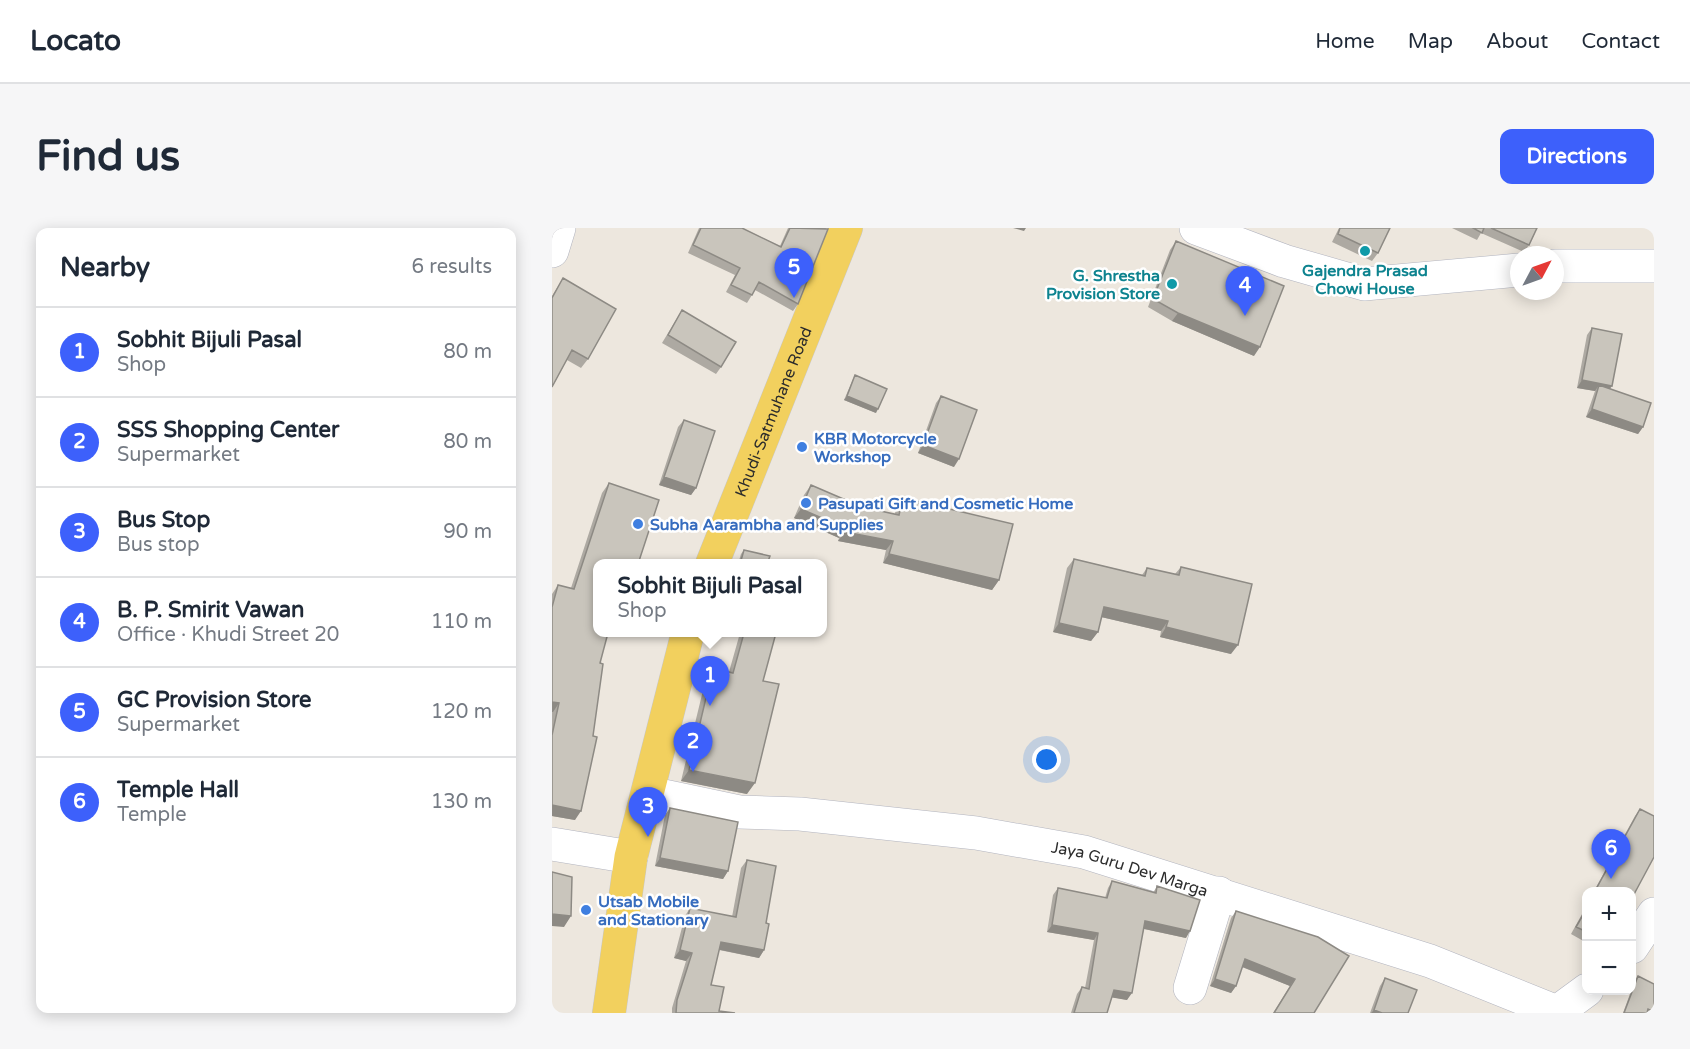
<!DOCTYPE html>
<meta charset="utf-8">
<style>
:root{--surface:#fff;--page:#f6f6f7;--text:#1f2937;--muted:#747a83;--line:#e0e1e3;--accent:#3d60fb}
body{margin:0;font-family:"Varela Round",sans-serif;background:var(--page);color:var(--text)}
.controls{position:absolute;right:18px;bottom:18px;display:grid;overflow:hidden;border-radius:12px;box-shadow:0 3px 15px #0003}
.controls button{width:54px;height:54px;display:grid;place-items:center;padding:0;border:0;border-bottom:2px solid var(--line);background:var(--surface);color:var(--text);font:30px sans-serif}
.compass{position:absolute;left:958px;top:18px;width:54px;height:54px;border-radius:50%;background:var(--surface);box-shadow:0 3px 15px #0003;rotate:49deg}
.you{position:absolute;left:495px;top:532px;width:21px;height:21px;margin:-15px;border:4px solid #fff;border-radius:50%;background:#1a73e8;box-shadow:0 0 0 9px #1a73e833}
.badge{display:grid;place-items:center;width:39px;height:39px;border-radius:50%;background:var(--accent);color:#fff;font-size:20px;font-weight:700}
.pin{position:absolute;translate:-50% -50px;filter:drop-shadow(0 2px 3px #0008)}
.pin::after{content:'';position:absolute;top:32px;width:21px;height:18px;background:inherit;clip-path:polygon(0 0,100% 0,50% 100%)}
.popup{position:absolute;left:41px;top:331px;width:234px;height:78px;box-sizing:border-box;display:grid;place-content:center;border-radius:12px;background:var(--surface);filter:drop-shadow(0 2px 4px #0005);font-size:20px;white-space:nowrap;color:var(--muted)}
.popup b{font-size:22px;color:var(--text)}
.popup::after{content:'';position:absolute;left:50%;top:100%;margin-left:-12px;border:12px solid transparent;border-top-color:var(--surface)}
.list{margin:0;padding:0;list-style:none}
h2{display:flex;justify-content:space-between;align-items:center;height:78px;margin:0;padding:0 24px;font-size:26px}
h2 small{font-size:20px;font-weight:400;color:var(--muted)}
.list li{display:grid;grid-template-columns:39px 1fr auto;gap:18px;align-items:center;box-sizing:border-box;height:90px;padding:0 24px;border-top:2px solid var(--line)}
.list b{display:block;font-size:22px;white-space:nowrap}
.list p{margin:0;font-size:20px;white-space:nowrap;color:var(--muted)}
.list em{font-size:20px;font-style:normal;color:var(--muted)}
.map{position:relative;flex:none;width:1102px;height:785px;overflow:hidden;border-radius:12px}
header{display:flex;align-items:center;gap:36px;box-sizing:border-box;height:84px;padding:0 30px;background:var(--surface);border-bottom:2px solid var(--line)}
header strong{font-size:28px}
nav{display:flex;gap:33px;margin-inline-start:auto;font-size:21px}
.intro{display:flex;align-items:center;justify-content:space-between;box-sizing:border-box;height:144px;padding:0 36px}
h1{margin:0;font-size:42px}
.button{padding:15px 27px;border-radius:12px;background:var(--accent);color:#fff;font-size:21px;font-weight:700}
main{display:flex;gap:36px;padding:0 36px}
aside{flex:1;background:var(--surface);border-radius:12px;box-shadow:0 3px 15px #0003}
.map>svg:first-child{display:block}
.lines{fill:none;stroke-linecap:round;stroke-linejoin:round}
.minor-casing{stroke:#b2b4bf;stroke-width:34}
.major-casing{stroke:#c8c8c8;stroke-width:34}
.minor{stroke:#fff;stroke-width:33}
.major{stroke:#f2d05e;stroke-width:33}
.wall{fill:#ada9a2}
.shaded-wall{fill:#8d8a84}
.building{fill:#c9c5bc;stroke:#8d8a84;stroke-width:1.5}
.culture-dot{fill:#0f9aa8;stroke:#fff;stroke-width:2}
.shop-dot{fill:#3f7fe0;stroke:#fff;stroke-width:2}
.labels{text-anchor:middle;stroke-width:5;stroke-linejoin:round;paint-order:stroke}
.culture-label{font-size:16px;font-weight:bold;fill:#0d838f;stroke:#fff}
.street-label{font-size:16px;fill:#2c2c2c;stroke:#fff}
.shop-label{font-size:16px;font-weight:bold;fill:#366cbe;stroke:#fff;text-anchor:start}
</style>
<header>
<strong>Locato</strong>
<nav><a>Home</a><a>Map</a><a>About</a><a>Contact</a></nav>
</header>
<div class="intro"><h1>Find us</h1><a class="button">Directions</a></div>
<main>
<aside>
<h2>Nearby<small>6 results</small></h2>
<ul class="list">
<li><span class="badge">1</span><div><b>Sobhit Bijuli Pasal</b><p>Shop</p></div><em>80 m</em></li>
<li><span class="badge">2</span><div><b>SSS Shopping Center</b><p>Supermarket</p></div><em>80 m</em></li>
<li><span class="badge">3</span><div><b>Bus Stop</b><p>Bus stop</p></div><em>90 m</em></li>
<li><span class="badge">4</span><div><b>B. P. Smirit Vawan</b><p>Office · Khudi Street 20</p></div><em>110 m</em></li>
<li><span class="badge">5</span><div><b>GC Provision Store</b><p>Supermarket</p></div><em>120 m</em></li>
<li><span class="badge">6</span><div><b>Temple Hall</b><p>Temple</p></div><em>130 m</em></li>
</ul>
</aside>
<div class="map">
<svg width="1102" height="785" viewBox="0 0 1102 785">
<rect width="100%" height="100%" fill="#ede7de"/>
<g class="lines">
<!-- minor casing -->
<g class="minor-casing">
<g id="minor">
<path d="M 644,0 L 732,33 L 812,56 L 967,42"/>
<path d="M 0,23 L 7,0"/>
<path d="M 1003,38 L 1102,38"/>
<path id="s1" d="M 97,565 L 187,584 L 248,586 L 424,605 L 532,624 L 878,733 L 1005,784 L 1035,762"/>
<path d="M 0,616 L 79,629"/>
<path d="M 1080,719 L 1102,686"/>
<path d="M 638,760 L 667,665"/>
</g>
</g>
<!-- major casing -->
<g class="major-casing">
<g id="major">
<path id="s2" d="M 160,336 L 294,0"/>
<path d="M 57,785 L 79,629 L 136,404"/>
</g>
</g>
<!-- minor -->
<use href="#minor" class="minor"/>
<!-- major -->
<use href="#major" class="major"/>
</g>
<!-- wall -->
<path class="wall" d="M 147,0 L 190,0 L 228,18 L 236,0 L 274,0 L 246,76 L 241,83 L 203,62 L 195,75 L 174,64 L 183,47 L 136,25 Z
M 787,0 L 838,0 L 826,25 L 820,33 L 780,14 Z
M 900,0 L 985,0 L 977,17 L 972,24 L 929,5 L 925,12 Z
M 624,13 L 702,128 L 620,93 L 596,79 L 618,22 Z
M 11,50 L 36,131 L 29,140 L 15,132 L 0,159 L 0,68 Z
M 130,82 L 169,139 L 164,146 L 110,115 Z
M 1040,100 L 1058,161 L 1091,199 L 1086,206 L 1034,189 L 1043,163 L 1025,160 L 1035,107 Z
M 303,147 L 324,185 L 292,172 L 301,151 Z
M 389,168 L 402,239 L 366,225 L 384,175 Z
M 132,192 L 144,260 L 139,267 L 107,257 L 126,199 Z
M 57,255 L 45,336 L 48,435 L 23,592 L 0,588 L 0,366 L 6,357 L 19,360 L 50,265 Z
M 259,257 L 310,279 L 343,286 L 344,279 L 351,270 L 447,352 L 440,362 L 331,335 L 334,322 L 286,313 L 287,310 L 242,290 L 252,267 Z
M 192,322 L 215,336 L 186,336 L 189,326 Z
M 522,331 L 590,347 L 595,340 L 623,346 L 629,339 L 679,426 L 608,409 L 609,403 L 549,389 L 546,404 L 539,413 L 501,404 L 515,340 Z
M 188,405 L 224,405 L 211,453 L 195,566 L 129,553 L 154,450 L 161,440 L 177,444 Z
M 118,580 L 176,643 L 171,651 L 103,638 L 113,587 Z
M 1088,581 L 1080,663 L 1042,663 L 1083,588 Z
M 195,632 L 214,695 L 212,722 L 207,730 L 167,722 L 159,757 L 167,783 L 183,785 L 120,785 L 120,780 L 134,733 L 122,730 L 133,688 L 138,680 L 180,689 L 189,640 Z
M 560,653 L 601,665 L 605,658 L 634,710 L 592,701 L 575,772 L 560,769 L 555,785 L 519,785 L 525,766 L 530,759 L 533,760 L 542,712 L 495,704 L 501,667 L 506,660 L 553,670 L 556,660 Z
M 1035,677 L 1035,715 L 1019,706 Z
M 684,683 L 762,785 L 721,785 L 738,758 L 690,739 L 684,758 L 679,765 L 658,758 L 679,690 Z
M 1086,748 L 1100,783 L 1098,785 L 1071,785 L 1083,752 Z
M 833,750 L 856,785 L 818,785 L 828,758 Z"/>
<!-- shaded-wall -->
<path class="shaded-wall" d="M 461,0 L 474,0 L 472,3 Z
M 626,85 L 708,119 L 702,128 L 620,93 Z
M 1030,152 L 1060,158 L 1054,166 L 1047,157 L 1043,163 L 1025,160 Z
M 295,168 L 326,181 L 324,185 L 292,172 Z
M 1040,181 L 1091,199 L 1086,206 L 1034,189 Z
M 371,217 L 407,231 L 402,239 L 366,225 Z
M 112,249 L 144,260 L 139,267 L 107,257 Z
M 249,281 L 293,300 L 287,310 L 242,290 Z
M 293,304 L 341,313 L 334,322 L 286,313 Z
M 337,326 L 447,352 L 440,362 L 331,335 Z
M 552,379 L 616,393 L 609,403 L 545,388 Z
M 507,395 L 546,404 L 539,413 L 501,404 Z
M 614,399 L 686,417 L 679,426 L 608,409 Z
M 0,474 L 7,475 L 1,484 L 0,484 Z
M 137,542 L 203,555 L 195,566 L 129,553 Z
M 0,577 L 29,583 L 23,592 L 0,588 Z
M 108,630 L 176,643 L 171,651 L 103,638 Z
M 0,686 L 19,688 L 12,699 L 0,698 Z
M 593,693 L 638,703 L 634,710 L 588,700 Z
M 500,697 L 546,705 L 542,712 L 495,704 Z
M 169,714 L 212,722 L 207,730 L 164,721 Z
M 128,722 L 140,725 L 134,733 L 122,730 Z
M 693,731 L 743,751 L 738,758 L 688,738 Z
M 663,751 L 684,758 L 679,765 L 658,758 Z
M 562,762 L 580,765 L 575,772 L 557,769 Z
M 822,782 L 830,785 L 819,785 Z"/>
<!-- building -->
<path class="building" d="M 149,0 L 190,0 L 229,19 L 238,0 L 276,1 L 246,76 L 207,54 L 200,67 L 179,57 L 188,40 L 141,17 Z
M 788,0 L 838,0 L 826,25 L 786,6 Z
M 921,0 L 932,0 L 930,5 Z
M 939,0 L 985,0 L 977,17 Z
M 624,13 L 732,58 L 708,119 L 626,85 L 601,71 Z
M 11,50 L 64,81 L 36,131 L 20,122 L 0,159 L 0,70 Z
M 130,82 L 184,114 L 169,139 L 116,107 Z
M 1040,100 L 1070,106 L 1060,158 L 1030,152 Z
M 303,147 L 335,161 L 326,181 L 295,168 Z
M 1047,157 L 1099,175 L 1091,199 L 1040,181 Z
M 389,168 L 425,182 L 407,231 L 371,217 Z
M 132,192 L 163,203 L 144,260 L 112,249 Z
M 57,255 L 107,272 L 86,336 L 45,336 L 45,405 L 56,405 L 48,435 L 51,436 L 41,508 L 45,509 L 29,583 L 0,577 L 0,507 L 7,475 L 0,474 L 0,379 L 6,357 L 22,361 Z
M 259,257 L 310,279 L 347,287 L 351,270 L 461,296 L 447,352 L 337,326 L 341,313 L 293,304 L 293,300 L 249,281 Z
M 192,322 L 218,328 L 215,336 L 188,336 Z
M 522,331 L 593,348 L 595,340 L 627,347 L 629,339 L 700,356 L 686,417 L 614,399 L 616,393 L 552,379 L 546,404 L 507,395 Z
M 192,405 L 224,405 L 211,453 L 227,456 L 203,555 L 137,542 L 161,440 L 181,445 Z
M 118,580 L 186,594 L 176,643 L 108,630 Z
M 1088,581 L 1102,588 L 1102,629 L 1080,670 L 1080,663 L 1043,663 Z
M 195,632 L 224,638 L 214,695 L 217,696 L 212,722 L 169,714 L 159,757 L 172,759 L 167,783 L 183,785 L 124,785 L 125,772 L 140,725 L 128,722 L 138,680 L 184,689 Z
M 0,644 L 20,649 L 19,688 L 0,686 Z
M 560,653 L 604,665 L 605,658 L 648,672 L 638,703 L 593,693 L 580,765 L 562,762 L 555,785 L 522,785 L 530,759 L 537,761 L 546,705 L 500,697 L 506,660 L 555,670 Z
M 1035,680 L 1035,704 L 1024,699 Z
M 684,683 L 766,709 L 797,728 L 762,785 L 722,785 L 743,751 L 693,731 L 684,758 L 663,751 Z
M 1086,748 L 1102,756 L 1102,778 L 1100,783 L 1096,781 L 1095,785 L 1072,785 Z
M 833,750 L 865,762 L 856,785 L 830,785 L 822,782 Z"/>
<!-- markers -->
<g class="culture-dot">
<circle cx="813" cy="23" r="6"/>
<circle cx="620" cy="56" r="6"/>
</g>
<g class="shop-dot">
<circle cx="250" cy="219" r="6"/>
<circle cx="254" cy="275" r="6"/>
<circle cx="86" cy="296" r="6"/>
<circle cx="34" cy="682" r="6"/>
</g>
<g class="labels">
<!-- culture labels -->
<g class="culture-label">
<text x="813" y="48">Gajendra Prasad<tspan x="813" dy="18">Chowi House</tspan></text>
<text x="608" y="53" text-anchor="end">G. Shrestha<tspan x="608" dy="18">Provision Store</tspan></text>
</g>
<!-- street labels -->
<g class="street-label">
<text dy="6" stroke="none"><textPath href="#s2" startOffset="164">Khudi-Satmuhane Road</textPath></text>
<text dy="6" stroke="none"><textPath href="#s1" startOffset="488">Jaya Guru Dev Marga</textPath></text>
</g>
<!-- shop labels -->
<g class="shop-label">
<text x="262" y="216">KBR Motorcycle<tspan x="262" dy="18">Workshop</tspan></text>
<text x="266" y="281">Pasupati Gift and Cosmetic Home</text>
<text x="98" y="302">Subha Aarambha and Supplies</text>
<text x="46" y="679">Utsab Mobile<tspan x="46" dy="18">and Stationary</tspan></text>
</g>
</g>
</svg>
<div class="controls">
<button>+</button>
<button>−</button>
</div>
<svg class="compass" viewBox="-18 -18 36 36"><path d="M0-13l5 13h-10z" fill="#e53935"/><path d="M0 13l5-13h-10z" fill="#747a83"/></svg>
<div class="you"></div>
<div class="pin badge" style="left:158px;top:478px">1</div>
<div class="popup"><b>Sobhit Bijuli Pasal</b>Shop</div>
<div class="pin badge" style="left:141px;top:544px">2</div>
<div class="pin badge" style="left:96px;top:609px">3</div>
<div class="pin badge" style="left:693px;top:88px">4</div>
<div class="pin badge" style="left:242px;top:70px">5</div>
<div class="pin badge" style="left:1059px;top:651px">6</div>
</div>
</main>
